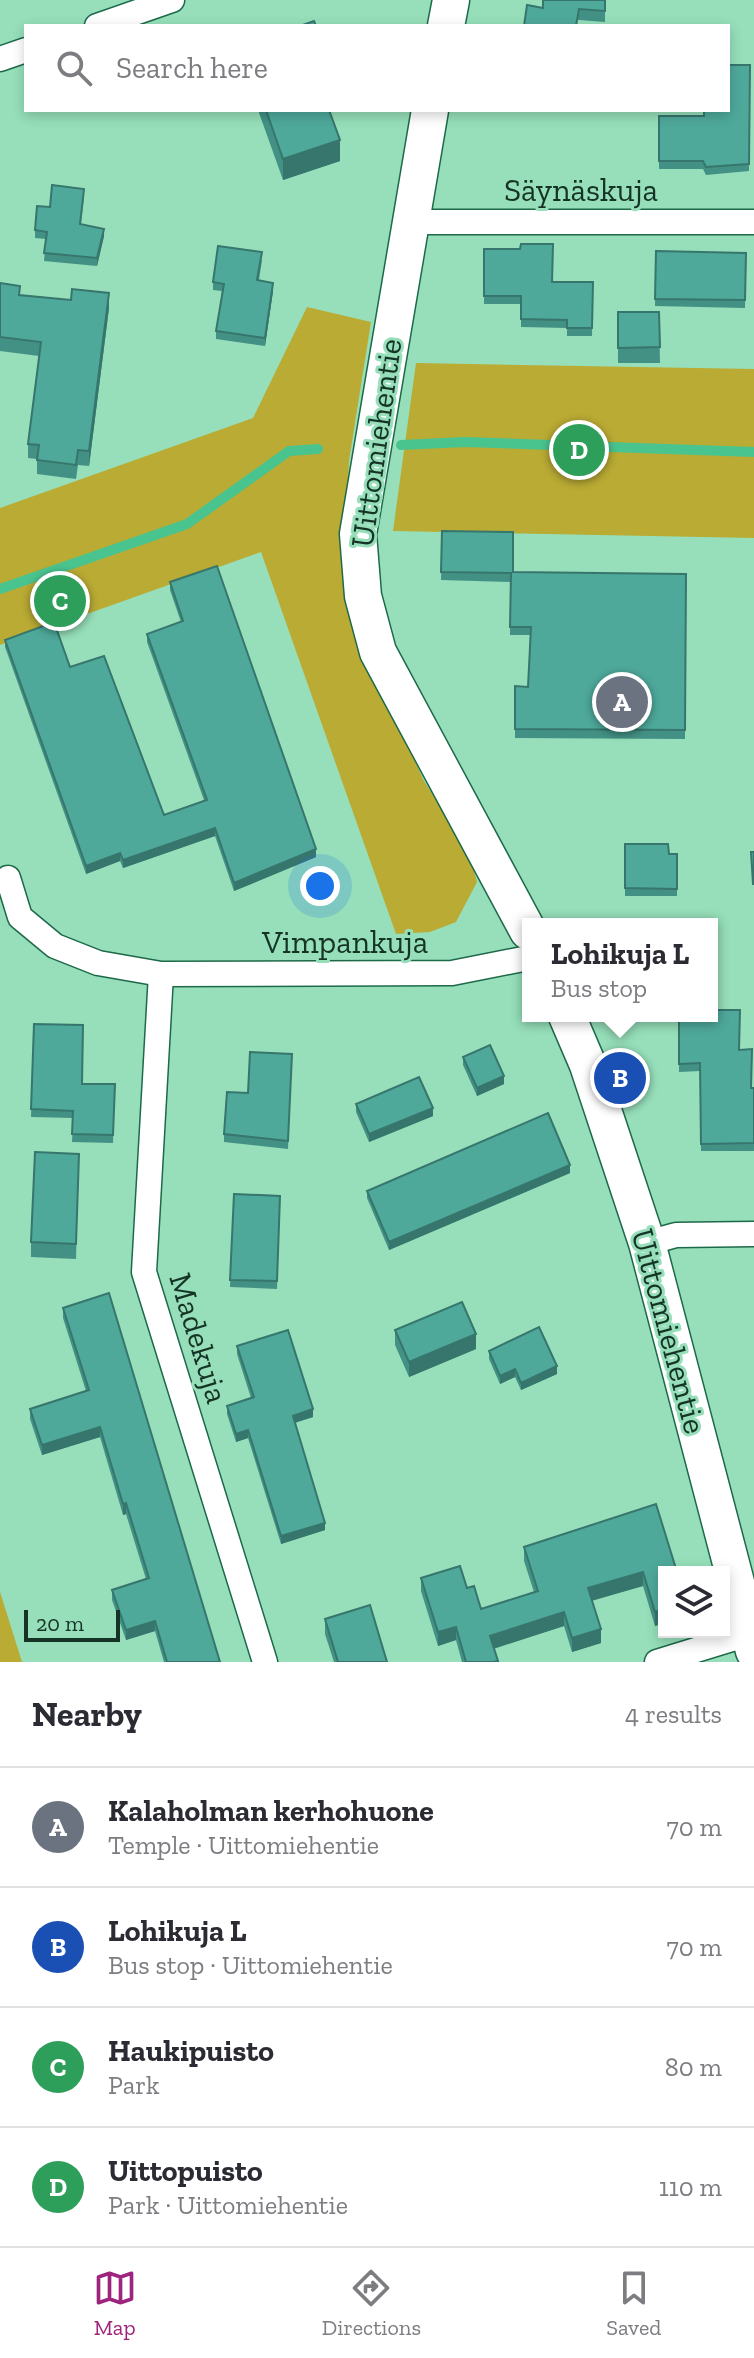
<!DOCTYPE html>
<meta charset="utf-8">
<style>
:root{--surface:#fff;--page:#f2f2f3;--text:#2b2b33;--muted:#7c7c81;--line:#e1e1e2;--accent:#9e257d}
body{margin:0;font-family:"Zilla Slab",serif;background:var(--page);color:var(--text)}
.controls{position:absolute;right:24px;bottom:24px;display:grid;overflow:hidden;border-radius:0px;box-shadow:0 4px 12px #0003}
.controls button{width:72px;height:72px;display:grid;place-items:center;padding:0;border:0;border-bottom:2px solid var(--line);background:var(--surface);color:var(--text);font:40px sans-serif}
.scale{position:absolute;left:24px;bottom:20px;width:96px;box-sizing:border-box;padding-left:8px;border:4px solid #153425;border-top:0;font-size:22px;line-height:28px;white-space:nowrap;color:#153425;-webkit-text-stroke:6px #96dfba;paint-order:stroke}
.you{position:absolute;left:320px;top:886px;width:28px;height:28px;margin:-20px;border:6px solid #fff;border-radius:50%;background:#1a73e8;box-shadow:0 0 0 12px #1a73e833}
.badge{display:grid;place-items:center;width:52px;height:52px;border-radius:50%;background:var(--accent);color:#fff;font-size:26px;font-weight:700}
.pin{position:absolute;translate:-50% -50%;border:4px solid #fff;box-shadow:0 2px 8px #0006}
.popup{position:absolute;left:522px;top:918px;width:196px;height:104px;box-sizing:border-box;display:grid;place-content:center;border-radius:0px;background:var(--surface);filter:drop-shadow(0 2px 6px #0005);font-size:26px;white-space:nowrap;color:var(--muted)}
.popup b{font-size:30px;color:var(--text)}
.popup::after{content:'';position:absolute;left:50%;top:100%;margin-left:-16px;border:16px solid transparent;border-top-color:var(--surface)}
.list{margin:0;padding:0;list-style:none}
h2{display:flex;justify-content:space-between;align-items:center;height:104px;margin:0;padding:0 32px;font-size:34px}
h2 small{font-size:26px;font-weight:400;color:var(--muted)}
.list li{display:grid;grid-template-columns:52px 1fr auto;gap:24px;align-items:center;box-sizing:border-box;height:120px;padding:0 32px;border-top:2px solid var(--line)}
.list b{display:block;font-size:30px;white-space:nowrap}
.list p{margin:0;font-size:26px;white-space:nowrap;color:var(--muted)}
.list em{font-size:26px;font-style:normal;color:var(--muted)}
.icon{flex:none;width:44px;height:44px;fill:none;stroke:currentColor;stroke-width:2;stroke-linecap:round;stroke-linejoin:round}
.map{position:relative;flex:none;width:754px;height:1662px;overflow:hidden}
.search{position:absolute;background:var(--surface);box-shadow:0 4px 12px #0003;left:24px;right:24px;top:24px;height:88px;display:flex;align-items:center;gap:20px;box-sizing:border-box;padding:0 28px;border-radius:0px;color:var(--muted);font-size:30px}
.sheet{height:584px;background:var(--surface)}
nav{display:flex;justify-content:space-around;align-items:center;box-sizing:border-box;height:112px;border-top:2px solid var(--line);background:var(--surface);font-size:22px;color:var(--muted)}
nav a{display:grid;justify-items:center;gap:4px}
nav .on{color:var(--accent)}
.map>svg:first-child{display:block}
.green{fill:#baab34}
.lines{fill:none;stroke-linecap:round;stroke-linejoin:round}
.stream{stroke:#4ac48f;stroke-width:10}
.street-casing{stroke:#1d6949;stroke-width:27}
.secondary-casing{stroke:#1d6949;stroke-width:39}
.street{stroke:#fff;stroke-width:24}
.secondary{stroke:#fff;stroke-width:36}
.wall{fill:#439185}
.shaded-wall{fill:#37766c}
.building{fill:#4ea99b;stroke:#37766c;stroke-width:2}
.labels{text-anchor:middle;stroke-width:6;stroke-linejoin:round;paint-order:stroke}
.street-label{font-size:32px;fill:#153425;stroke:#96dfba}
</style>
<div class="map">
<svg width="754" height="1662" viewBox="0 0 754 1662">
<rect width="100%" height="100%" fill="#96dfba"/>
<!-- green -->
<path class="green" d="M 307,307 L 371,322 L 349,461 L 344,558 L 364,649 L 424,781 L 469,852 L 477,882 L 456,922 L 430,932 L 396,934 L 261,552 L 0,645 L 0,508 L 253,418 Z
M 416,363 L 754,369 L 754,538 L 393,531 Z
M 0,1592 L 22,1662 L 0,1662 Z"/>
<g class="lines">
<!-- stream -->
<path class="stream" d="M 401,445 L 465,442 L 754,452
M 0,589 L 187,524 L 289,451 L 318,449"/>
<!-- street casing -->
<g class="street-casing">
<path id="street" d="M 97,26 L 172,0
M 0,59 L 26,50
M 408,222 L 754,222
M 8,878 L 20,917 L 55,946 L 98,963 L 161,974 L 452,973 L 528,958
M 161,974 L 144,1272 L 265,1662
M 647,1243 L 676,1235 L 754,1234
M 657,1662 L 748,1634"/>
</g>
<!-- secondary casing -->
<g class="secondary-casing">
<path id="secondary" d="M 446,26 L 451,0
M 430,110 L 358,534 L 363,596 L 378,652 L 528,931
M 567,1016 L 588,1065 L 647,1243 L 754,1651"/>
</g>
<!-- street -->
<use href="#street" class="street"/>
<!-- secondary -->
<use href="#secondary" class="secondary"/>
</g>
<!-- wall -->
<path class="wall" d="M 605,0 L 605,22 L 579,20 L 543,8 Z
M 750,65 L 749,171 L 706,175 L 703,169 L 659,169 L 659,116 L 704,116 Z
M 258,110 L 329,110 L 340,161 L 283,180 Z
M 84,197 L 81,224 L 104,236 L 97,266 L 44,261 L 46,239 L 35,238 L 35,230 L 50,207 Z
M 484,249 L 553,282 L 593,282 L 592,336 L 567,336 L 567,328 L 521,327 L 521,304 L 484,304 Z
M 656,251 L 746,253 L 745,308 L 655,306 Z
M 262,260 L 259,280 L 273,291 L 265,346 L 216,339 L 216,331 L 222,291 L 213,290 L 213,282 Z
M 0,283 L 20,295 L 109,308 L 89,466 L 78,465 L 76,479 L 37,474 L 37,459 L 28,458 L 28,444 L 39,356 L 0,351 Z
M 618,312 L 659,312 L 660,363 L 618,363 Z
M 442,531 L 513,572 L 686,574 L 685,739 L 515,738 L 515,686 L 528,687 L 530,635 L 510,635 L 510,582 L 441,580 Z
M 170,582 L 316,857 L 234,891 L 215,836 L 123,868 L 120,861 L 86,874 L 5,647 L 5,640 L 70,667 L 164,815 L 204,800 L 147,642 L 147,634 L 181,622 L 170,590 Z
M 625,844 L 669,854 L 677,854 L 677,896 L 625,896 Z
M 679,1016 L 739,1050 L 751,1088 L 754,1088 L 754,1151 L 701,1151 L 700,1071 L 679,1072 Z
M 34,1024 L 82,1084 L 115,1084 L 113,1143 L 72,1142 L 73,1118 L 31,1117 Z
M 292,1054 L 288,1149 L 224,1142 L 224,1134 Z
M 463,1057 L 504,1084 L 477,1096 L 463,1065 Z
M 356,1104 L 433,1116 L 369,1142 L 356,1112 Z
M 79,1154 L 76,1259 L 31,1257 L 31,1242 Z
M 570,1173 L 389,1250 L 367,1198 L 367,1191 Z
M 234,1194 L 280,1196 L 277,1289 L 230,1287 Z
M 63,1308 L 220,1662 L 164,1662 L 155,1631 L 126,1640 L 112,1600 L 112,1590 L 146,1579 L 126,1514 L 123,1515 L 100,1437 L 42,1455 L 30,1419 L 30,1409 L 86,1391 L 63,1318 Z
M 395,1330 L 476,1349 L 409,1377 L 395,1345 Z
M 237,1346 L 313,1417 L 295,1423 L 325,1530 L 281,1544 L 248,1438 L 236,1442 L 227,1414 L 227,1406 L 251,1398 L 237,1354 Z
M 489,1351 L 557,1374 L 521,1390 L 515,1377 L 500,1384 L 489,1359 Z
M 524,1547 L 664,1572 L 664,1623 L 655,1626 L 643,1586 L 592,1600 L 601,1643 L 572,1652 L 564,1626 L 494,1648 L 498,1662 L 462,1662 L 456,1640 L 438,1646 L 421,1591 L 421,1578 L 467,1588 L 481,1609 L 534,1592 L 524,1561 Z
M 325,1619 L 387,1662 L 334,1662 L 325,1634 Z"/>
<!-- shaded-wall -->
<path class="shaded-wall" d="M 340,140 L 340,161 L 283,180 L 283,159 Z
M 104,229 L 104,236 L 97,266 L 97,258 Z
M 273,283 L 273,291 L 265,346 L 265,338 Z
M 109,293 L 109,308 L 89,466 L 89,451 Z
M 215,828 L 215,836 L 123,868 L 123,860 Z
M 316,849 L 316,857 L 234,891 L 234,883 Z
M 120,853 L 120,861 L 86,874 L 86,866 Z
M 504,1076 L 504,1084 L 477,1096 L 477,1088 Z
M 433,1108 L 433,1116 L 369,1142 L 369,1134 Z
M 570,1165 L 570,1173 L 389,1250 L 389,1242 Z
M 476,1334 L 476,1349 L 409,1377 L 409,1362 Z
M 557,1366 L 557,1374 L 521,1390 L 521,1383 Z
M 515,1369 L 515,1377 L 500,1384 L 500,1376 Z
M 313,1409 L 313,1417 L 293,1423 L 293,1416 Z
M 100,1427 L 100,1437 L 42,1455 L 42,1445 Z
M 248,1430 L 248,1438 L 236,1442 L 236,1434 Z
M 126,1503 L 126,1514 L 123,1515 L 123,1504 Z
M 325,1523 L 325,1530 L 281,1544 L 281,1536 Z
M 643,1572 L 643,1586 L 588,1602 L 588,1588 Z
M 664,1609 L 664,1623 L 655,1626 L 655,1612 Z
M 564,1612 L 564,1626 L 490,1650 L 490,1636 Z
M 155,1621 L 155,1631 L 126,1640 L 126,1630 Z
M 456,1627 L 456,1640 L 438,1646 L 438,1632 Z
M 601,1629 L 601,1643 L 572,1652 L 572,1638 Z"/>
<!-- building -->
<path class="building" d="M 543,0 L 605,0 L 605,11 L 579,9 L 576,26 L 524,26 L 527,5 L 543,8 Z
M 314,21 L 316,26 L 300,26 Z
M 728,65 L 750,65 L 749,164 L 706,167 L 703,161 L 659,161 L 659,116 L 704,116 L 704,110 L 728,110 Z
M 266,110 L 329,110 L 340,140 L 283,159 Z
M 52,185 L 84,189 L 80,224 L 104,229 L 97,258 L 44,253 L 47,232 L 35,230 L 37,206 L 50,207 Z
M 521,244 L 553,244 L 552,282 L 593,282 L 592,328 L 567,328 L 567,320 L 521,319 L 521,296 L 484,296 L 484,249 L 520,249 Z
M 218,246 L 262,252 L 257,280 L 273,283 L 265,338 L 216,331 L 224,284 L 213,282 Z
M 656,251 L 746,253 L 745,300 L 655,299 Z
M 0,283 L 20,286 L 19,295 L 71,300 L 72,289 L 109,293 L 89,451 L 78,450 L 76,465 L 37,460 L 39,445 L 28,444 L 41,342 L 0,337 Z
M 618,312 L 659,312 L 660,347 L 618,348 Z
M 442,531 L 513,532 L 513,572 L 686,574 L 685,730 L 515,729 L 515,686 L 528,687 L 531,627 L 510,627 L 511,573 L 441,572 Z
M 217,566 L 316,849 L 234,883 L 215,828 L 123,860 L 120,853 L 86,866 L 5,640 L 54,622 L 70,667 L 104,656 L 164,815 L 207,800 L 147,634 L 183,621 L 170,582 Z
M 625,844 L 668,844 L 669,854 L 677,854 L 677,889 L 625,888 Z
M 751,852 L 754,852 L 754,884 L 753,884 Z
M 712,1010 L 740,1010 L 739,1050 L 752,1049 L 751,1088 L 754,1088 L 754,1143 L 701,1144 L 700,1063 L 679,1064 L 679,1016 L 712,1016 Z
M 34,1024 L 83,1025 L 82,1084 L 115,1084 L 113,1135 L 72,1134 L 73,1111 L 31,1109 Z
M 490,1045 L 504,1076 L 477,1088 L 463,1057 Z
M 250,1052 L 292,1054 L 288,1141 L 224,1134 L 227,1092 L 248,1093 Z
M 419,1077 L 433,1108 L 369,1134 L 356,1104 Z
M 548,1113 L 570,1165 L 389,1242 L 367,1191 Z
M 35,1152 L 79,1154 L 76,1244 L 31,1242 Z
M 234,1194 L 280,1196 L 277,1281 L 230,1280 Z
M 109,1293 L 220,1662 L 167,1662 L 155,1621 L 126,1630 L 112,1590 L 149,1578 L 126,1503 L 123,1504 L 100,1427 L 42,1445 L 30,1409 L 89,1390 L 63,1308 Z
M 462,1302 L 476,1334 L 409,1362 L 395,1330 Z
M 539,1327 L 557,1366 L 521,1383 L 515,1369 L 500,1376 L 489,1351 Z
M 288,1330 L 313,1409 L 293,1416 L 325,1523 L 281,1536 L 248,1430 L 236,1434 L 227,1406 L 254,1397 L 237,1346 Z
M 656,1504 L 677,1572 L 664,1572 L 664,1609 L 655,1612 L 643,1572 L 588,1588 L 601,1629 L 572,1638 L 564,1612 L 490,1636 L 498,1661 L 493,1662 L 466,1662 L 456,1627 L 438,1632 L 421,1578 L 460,1566 L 467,1588 L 474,1586 L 481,1609 L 538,1591 L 524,1547 Z
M 370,1605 L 387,1662 L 338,1662 L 325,1619 Z"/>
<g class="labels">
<!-- street labels -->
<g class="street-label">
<text x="581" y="201">Säynäskuja</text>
<text transform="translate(376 443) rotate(-82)" y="11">Uittomiehentie</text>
<text x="345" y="953">Vimpankuja</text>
<text transform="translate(669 1331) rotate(75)" y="11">Uittomiehentie</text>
<text transform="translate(199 1338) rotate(73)" y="11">Madekuja</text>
</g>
</g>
</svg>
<div class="controls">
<button><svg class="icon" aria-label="layers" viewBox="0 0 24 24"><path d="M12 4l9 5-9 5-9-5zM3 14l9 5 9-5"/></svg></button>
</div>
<div class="scale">20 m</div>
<div class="you"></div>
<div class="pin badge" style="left:622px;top:702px;background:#6b7280">A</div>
<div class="pin badge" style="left:620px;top:1078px;background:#1a4fb4">B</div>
<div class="popup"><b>Lohikuja L</b>Bus stop</div>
<div class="pin badge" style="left:60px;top:601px;background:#2e9e5b">C</div>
<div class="pin badge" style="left:579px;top:450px;background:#2e9e5b">D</div>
<div class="search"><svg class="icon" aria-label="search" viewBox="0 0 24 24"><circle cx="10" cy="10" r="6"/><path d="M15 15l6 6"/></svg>Search here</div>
</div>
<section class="sheet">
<h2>Nearby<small>4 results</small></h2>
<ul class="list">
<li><span class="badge" style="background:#6b7280">A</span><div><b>Kalaholman kerhohuone</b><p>Temple · Uittomiehentie</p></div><em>70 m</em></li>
<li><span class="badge" style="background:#1a4fb4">B</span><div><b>Lohikuja L</b><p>Bus stop · Uittomiehentie</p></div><em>70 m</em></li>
<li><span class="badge" style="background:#2e9e5b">C</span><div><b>Haukipuisto</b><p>Park</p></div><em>80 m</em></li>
<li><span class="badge" style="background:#2e9e5b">D</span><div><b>Uittopuisto</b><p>Park · Uittomiehentie</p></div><em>110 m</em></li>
</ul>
</section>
<nav>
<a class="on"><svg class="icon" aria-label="map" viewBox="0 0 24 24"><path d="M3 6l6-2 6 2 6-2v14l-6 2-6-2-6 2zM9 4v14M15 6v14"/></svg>Map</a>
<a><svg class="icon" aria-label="directions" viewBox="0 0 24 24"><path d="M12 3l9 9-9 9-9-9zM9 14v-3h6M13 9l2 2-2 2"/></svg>Directions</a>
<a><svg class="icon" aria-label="saved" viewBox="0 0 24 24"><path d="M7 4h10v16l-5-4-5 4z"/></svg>Saved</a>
</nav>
